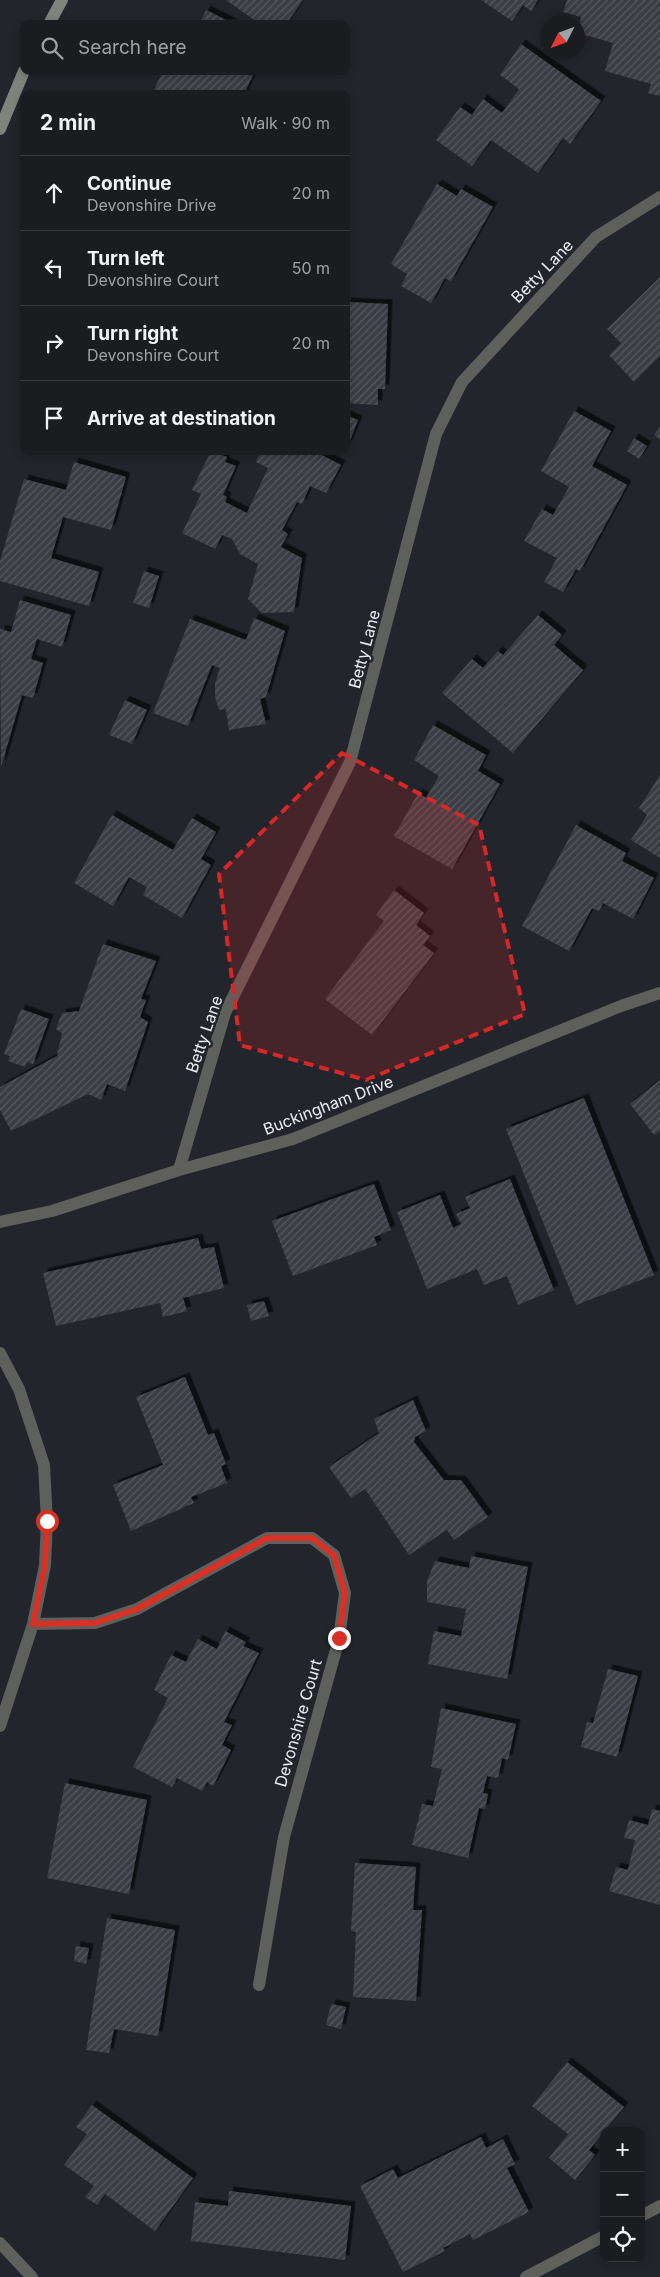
<!DOCTYPE html>
<meta charset="utf-8">
<style>
:root{--surface:#1a1c20;--page:#27292d;--text:#f1f3f6;--muted:#9fa1a5;--line:#383a3e}
body{margin:0;font-family:Inter,sans-serif;background:var(--page);color:var(--text)}
.controls{position:absolute;right:15px;bottom:15px;display:grid;overflow:hidden;border-radius:10px;box-shadow:0 2px 8px #0003}
.controls button{width:45px;height:45px;display:grid;place-items:center;padding:0;border:0;border-bottom:1px solid var(--line);background:var(--surface);color:var(--text);font:25px sans-serif}
.compass{position:absolute;left:540px;top:15px;width:45px;height:45px;border-radius:50%;background:var(--surface);box-shadow:0 2px 8px #0003;rotate:228deg}
.stop{position:absolute;width:15px;height:15px;margin:-11px;border:4px solid #d93025;border-radius:50%;background:#fff}
.stop.end{background:#d93025;border-color:#fff;box-shadow:0 1px 5px #0008}
.list{margin:0;padding:0;list-style:none}
h2{display:flex;justify-content:space-between;align-items:center;height:65px;margin:0;padding:0 20px;font-size:21px}
h2 small{font-size:16px;font-weight:400;color:var(--muted)}
.list li{display:grid;grid-template-columns:32px 1fr auto;gap:15px;align-items:center;box-sizing:border-box;height:75px;padding:0 20px;border-top:1px solid var(--line)}
.list b{display:block;font-size:19px;white-space:nowrap}
.list p{margin:0;font-size:16px;white-space:nowrap;color:var(--muted)}
.list em{font-size:16px;font-style:normal;color:var(--muted)}
.icon{flex:none;width:28px;height:28px;fill:none;stroke:currentColor;stroke-width:2;stroke-linecap:round;stroke-linejoin:round}
.map{position:relative;flex:none;width:660px;height:2277px;overflow:hidden}
.search{position:absolute;background:var(--surface);box-shadow:0 2px 8px #0003;left:20px;top:20px;width:330px;height:55px;display:flex;align-items:center;gap:12px;box-sizing:border-box;padding:0 18px;border-radius:10px;color:var(--muted);font-size:19px}
.panel{position:absolute;background:var(--surface);box-shadow:0 2px 8px #0003;left:20px;top:90px;width:330px;height:365px;border-radius:10px}
.map>svg:first-child{display:block}
.building{fill:url(#building-hatch);filter:url(#shadow)}
.lines{fill:none;stroke-linecap:round;stroke-linejoin:round}
.street{stroke:#5f605c;stroke-width:12}
.secondary{stroke:#80827c;stroke-width:12}
.route{stroke:#d93025;stroke-width:6}
.marked{fill:#d62828;fill-opacity:0.2;stroke:#d62828;stroke-width:4;stroke-dasharray:10 6;stroke-linejoin:round}
.labels{text-anchor:middle;stroke-width:5;stroke-linejoin:round;paint-order:stroke}
.street-label{font-size:16px;fill:#eaedf1;stroke:#22252b}
</style>
<div class="map">
<svg width="660" height="2277" viewBox="0 0 660 2277">
<defs>
<pattern id="building-hatch" width="6" height="6" patternUnits="userSpaceOnUse" patternTransform="scale(1.25)"><rect width="6" height="6" fill="#3a3e45"/><path d="M-1 1l2-2M0 6l6-6M5 7l2-2" fill="none" stroke="#575a60"/></pattern>
<filter id="shadow"><feDropShadow dx="4.5" dy="-4.5" stdDeviation="0" flood-color="#0009"/></filter>
</defs>
<rect width="100%" height="100%" fill="#22252b"/>
<!-- building -->
<path class="building" d="M 226,0 L 303,0 L 286,24 L 260,24 Z
M 481,0 L 538,0 L 531,11 L 523,5 L 512,21 Z
M 567,0 L 660,0 L 660,96 L 648,93 L 651,84 L 605,71 L 613,43 L 578,33 L 581,17 L 563,12 Z
M 206,10 L 234,24 L 199,24 Z
M 521,44 L 601,101 L 570,144 L 563,138 L 538,173 L 491,140 L 472,166 L 436,140 L 460,107 L 472,115 L 483,99 L 502,113 L 519,89 L 500,75 Z
M 163,71 L 255,71 L 244,94 L 152,94 Z
M 437,184 L 457,196 L 461,189 L 493,207 L 451,281 L 445,278 L 431,303 L 401,286 L 407,274 L 391,264 Z
M 660,277 L 660,356 L 634,382 L 609,355 L 621,343 L 607,329 Z
M 346,302 L 388,304 L 385,389 L 378,389 L 378,405 L 346,403 Z
M 574,411 L 611,431 L 592,466 L 627,485 L 580,571 L 576,569 L 563,592 L 544,582 L 557,558 L 524,541 L 542,509 L 553,515 L 569,487 L 541,471 Z
M 346,415 L 358,420 L 348,445 L 346,445 Z
M 660,427 L 660,439 L 654,435 Z
M 634,438 L 647,446 L 639,459 L 627,451 Z
M 211,451 L 227,457 L 225,462 L 236,466 L 223,495 L 227,497 L 225,502 L 247,513 L 268,468 L 256,462 L 259,455 L 251,451 L 314,451 L 341,465 L 326,493 L 310,486 L 302,504 L 297,502 L 282,530 L 288,534 L 281,547 L 302,558 L 294,612 L 262,613 L 248,599 L 258,564 L 240,554 L 232,539 L 222,535 L 215,549 L 182,533 L 201,494 L 192,490 Z
M 74,462 L 126,477 L 111,530 L 63,517 L 51,558 L 99,572 L 89,606 L 0,581 L 0,561 L 24,479 L 66,490 Z
M 144,571 L 159,576 L 149,608 L 133,603 Z
M 20,600 L 71,615 L 62,647 L 37,639 L 31,659 L 43,663 L 33,698 L 22,695 L 1,767 L 0,629 L 11,632 Z
M 538,615 L 562,635 L 554,645 L 583,670 L 513,753 L 442,693 L 472,659 L 483,668 L 498,651 L 503,655 Z
M 254,618 L 285,631 L 266,697 L 260,699 L 266,724 L 229,730 L 226,709 L 219,710 L 215,697 L 215,683 L 220,668 L 212,665 L 188,726 L 153,713 L 190,619 L 246,640 Z
M 125,700 L 147,710 L 132,744 L 109,735 Z
M 433,725 L 486,755 L 478,771 L 500,784 L 452,869 L 394,836 L 418,793 L 426,798 L 439,776 L 414,760 Z
M 660,775 L 660,858 L 631,840 L 647,815 L 639,808 Z
M 112,815 L 173,850 L 192,818 L 216,832 L 201,859 L 211,865 L 182,918 L 143,895 L 147,887 L 129,877 L 113,906 L 74,883 Z
M 576,825 L 626,853 L 622,861 L 654,878 L 633,919 L 603,903 L 599,911 L 592,908 L 569,951 L 522,926 Z
M 394,890 L 424,913 L 416,925 L 430,936 L 423,945 L 434,953 L 372,1035 L 325,999 L 384,921 L 376,915 Z
M 103,944 L 156,961 L 141,999 L 146,1000 L 140,1017 L 148,1022 L 125,1091 L 107,1084 L 101,1100 L 88,1094 L 11,1131 L 0,1110 L 0,1087 L 57,1056 L 62,1033 L 56,1029 L 62,1013 L 79,1011 Z
M 21,1009 L 49,1019 L 33,1064 L 27,1062 L 25,1067 L 8,1061 L 10,1056 L 4,1054 Z
M 660,1080 L 660,1131 L 654,1135 L 630,1104 Z
M 584,1098 L 654,1275 L 576,1305 L 506,1129 Z
M 510,1179 L 554,1290 L 518,1305 L 507,1276 L 484,1285 L 477,1269 L 427,1289 L 397,1212 L 440,1195 L 453,1228 L 461,1224 L 456,1214 L 470,1208 L 465,1197 Z
M 374,1184 L 391,1230 L 374,1237 L 377,1245 L 293,1276 L 272,1221 Z
M 198,1238 L 201,1249 L 214,1247 L 224,1288 L 183,1298 L 187,1311 L 163,1317 L 160,1303 L 56,1326 L 43,1273 Z
M 264,1301 L 269,1316 L 251,1321 L 247,1305 Z
M 185,1377 L 208,1435 L 214,1433 L 226,1464 L 221,1466 L 227,1483 L 191,1497 L 194,1503 L 131,1531 L 113,1485 L 163,1465 L 136,1397 Z
M 413,1400 L 426,1431 L 415,1437 L 414,1442 L 444,1480 L 461,1480 L 488,1517 L 454,1540 L 447,1530 L 409,1555 L 365,1489 L 351,1498 L 329,1467 L 379,1433 L 374,1419 Z
M 471,1556 L 528,1567 L 507,1679 L 428,1664 L 434,1631 L 461,1636 L 466,1609 L 427,1602 L 427,1581 L 435,1561 L 469,1568 Z
M 225,1631 L 246,1642 L 243,1646 L 259,1653 L 224,1722 L 232,1725 L 222,1745 L 231,1750 L 213,1786 L 207,1782 L 202,1791 L 177,1778 L 172,1787 L 133,1767 L 168,1698 L 154,1690 L 171,1655 L 186,1662 L 198,1639 L 217,1649 Z
M 608,1669 L 638,1676 L 617,1757 L 581,1747 L 587,1722 L 593,1723 Z
M 441,1708 L 516,1724 L 508,1760 L 502,1758 L 498,1778 L 487,1776 L 483,1793 L 488,1794 L 485,1809 L 479,1808 L 468,1858 L 412,1845 L 422,1804 L 433,1806 L 442,1769 L 431,1767 Z
M 65,1783 L 147,1800 L 129,1894 L 47,1878 Z
M 652,1809 L 660,1811 L 660,1905 L 609,1891 L 616,1867 L 628,1870 L 635,1840 L 624,1838 L 629,1820 L 648,1825 Z
M 355,1863 L 416,1867 L 413,1910 L 422,1910 L 416,2001 L 353,1997 L 356,1932 L 351,1931 Z
M 107,1918 L 175,1930 L 158,2036 L 114,2029 L 109,2053 L 86,2050 Z
M 76,1946 L 89,1948 L 86,1964 L 74,1961 Z
M 331,2004 L 346,2007 L 341,2029 L 326,2025 Z
M 567,2062 L 624,2107 L 589,2150 L 595,2155 L 575,2180 L 549,2158 L 568,2134 L 532,2106 Z
M 92,2105 L 193,2178 L 155,2231 L 105,2194 L 97,2205 L 85,2197 L 94,2186 L 64,2165 L 87,2134 L 76,2127 Z
M 481,2137 L 486,2148 L 503,2139 L 515,2164 L 507,2168 L 529,2212 L 473,2240 L 470,2234 L 443,2248 L 445,2251 L 403,2272 L 360,2186 L 393,2169 L 398,2178 Z
M 229,2191 L 351,2206 L 345,2260 L 191,2241 L 195,2202 L 228,2206 Z"/>
<g class="lines">
<!-- street -->
<path class="street" d="M 179,1170 L 225,1013 L 350,762 L 436,434 L 462,382 L 596,237 L 660,197
M 0,1222 L 52,1211 L 179,1170 L 293,1139 L 621,1006 L 660,993
M 0,1353 L 19,1389 L 44,1465 L 47,1521 L 45,1565 L 33,1624 L 0,1726
M 33,1624 L 95,1623 L 137,1609 L 267,1538 L 312,1538 L 334,1555 L 345,1593 L 339,1639 L 284,1837 L 259,1985
M 641,2216 L 660,2206
M 0,2243 L 32,2277
M 526,2277 L 604,2236"/>
<!-- secondary -->
<path class="secondary" d="M 49,24 L 62,0
M 0,129 L 24,71"/>
</g>
<g class="lines">
<!-- route -->
<path class="route" d="M 47,1521 L 45,1565 L 33,1624 L 95,1623 L 137,1609 L 267,1538 L 312,1538 L 334,1555 L 345,1593 L 339,1638"/>
</g>
<!-- marked area -->
<path class="marked" d="M 342,753 L 479,825 L 525,1014 L 366,1080 L 240,1045 L 219,874 Z"/>
<g class="labels">
<!-- street labels -->
<g class="street-label">
<text transform="translate(542 271) rotate(-46)" y="6">Betty Lane</text>
<text transform="translate(364 649) rotate(-75)" y="6">Betty Lane</text>
<text transform="translate(204 1034) rotate(-71)" y="6">Betty Lane</text>
<text transform="translate(328 1105) rotate(-21)" y="6">Buckingham Drive</text>
<text transform="translate(298 1723) rotate(-74)" y="6">Devonshire Court</text>
</g>
</g>
</svg>
<div class="controls">
<button>+</button>
<button>−</button>
<button><svg class="icon" aria-label="locate" viewBox="0 0 24 24"><circle cx="12" cy="12" r="6"/><path d="M12 2v4M12 18v4M2 12h4M18 12h4"/></svg></button>
</div>
<svg class="compass" viewBox="-18 -18 36 36"><path d="M0-13l5 13h-10z" fill="#e53935"/><path d="M0 13l5-13h-10z" fill="#9fa1a5"/></svg>
<div class="stop" style="left:47px;top:1521px"></div>
<div class="stop end" style="left:339px;top:1638px"></div>
<div class="search"><svg class="icon" aria-label="search" viewBox="0 0 24 24"><circle cx="10" cy="10" r="6"/><path d="M15 15l6 6"/></svg>Search here</div>
<section class="panel">
<h2>2 min<small>Walk · 90 m</small></h2>
<ul class="list">
<li><svg class="icon" aria-label="ahead" viewBox="0 0 24 24"><path d="M12 20V5M6 11l6-6 6 6"/></svg><div><b>Continue</b><p>Devonshire Drive</p></div><em>20 m</em></li>
<li><svg class="icon" aria-label="left" viewBox="0 0 24 24"><path d="M17 20v-9H6M10 6l-5 5 5 5"/></svg><div><b>Turn left</b><p>Devonshire Court</p></div><em>50 m</em></li>
<li><svg class="icon" aria-label="right" viewBox="0 0 24 24"><path d="M7 20v-9h11M14 6l5 5-5 5"/></svg><div><b>Turn right</b><p>Devonshire Court</p></div><em>20 m</em></li>
<li><svg class="icon" aria-label="arrive" viewBox="0 0 24 24"><path d="M6 21V4h12l-3 4 3 4H6"/></svg><div><b>Arrive at destination</b></div></li>
</ul>
</section>
</div>
